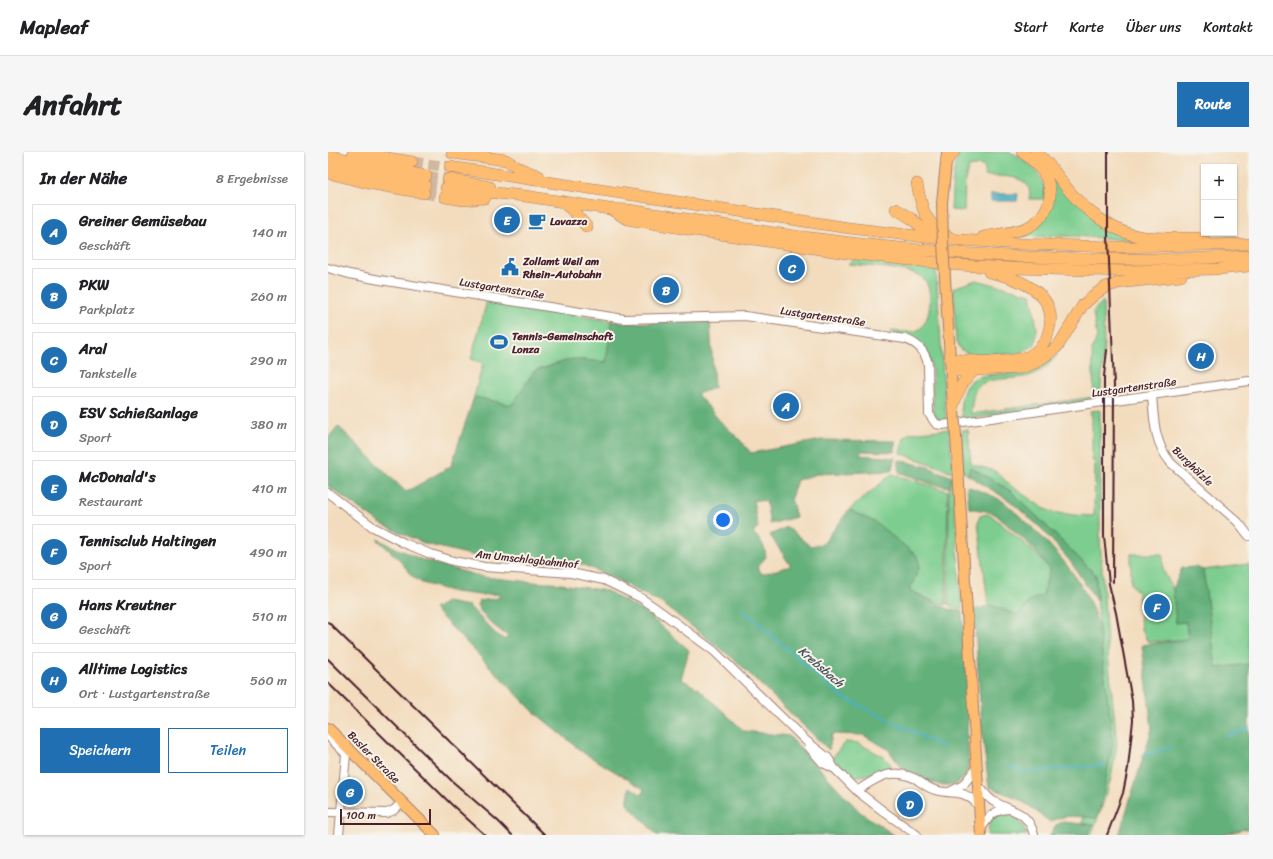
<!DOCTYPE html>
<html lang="de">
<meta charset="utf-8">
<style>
:root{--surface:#fff;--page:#f6f6f6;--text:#202124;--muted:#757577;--line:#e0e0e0;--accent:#1f6fb2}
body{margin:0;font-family:Sriracha,sans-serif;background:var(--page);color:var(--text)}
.controls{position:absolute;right:12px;top:12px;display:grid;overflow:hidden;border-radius:0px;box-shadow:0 1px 3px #0004}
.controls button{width:36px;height:36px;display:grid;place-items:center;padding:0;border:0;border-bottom:1px solid var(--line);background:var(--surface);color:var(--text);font:20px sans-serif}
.scale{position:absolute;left:12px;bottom:10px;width:91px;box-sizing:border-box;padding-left:4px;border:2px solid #4a1f2b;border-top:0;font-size:11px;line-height:14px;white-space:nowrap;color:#4a1f2b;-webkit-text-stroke:3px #f7f3e8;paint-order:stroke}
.you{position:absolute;left:395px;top:368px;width:14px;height:14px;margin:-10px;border:3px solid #fff;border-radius:50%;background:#1a73e8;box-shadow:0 0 0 6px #1a73e833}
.badge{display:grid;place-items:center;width:26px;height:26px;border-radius:50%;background:var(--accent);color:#fff;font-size:13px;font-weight:700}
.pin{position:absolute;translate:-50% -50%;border:2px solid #fff;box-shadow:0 1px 4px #0006}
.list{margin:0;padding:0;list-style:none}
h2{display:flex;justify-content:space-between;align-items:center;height:52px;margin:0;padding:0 16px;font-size:17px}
h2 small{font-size:13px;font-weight:400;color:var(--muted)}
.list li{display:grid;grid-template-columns:26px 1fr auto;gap:12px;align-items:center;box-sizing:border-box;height:56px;margin:0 8px 8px;padding:0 8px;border:1px solid var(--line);border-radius:0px}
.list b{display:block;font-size:15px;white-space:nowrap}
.list p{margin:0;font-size:13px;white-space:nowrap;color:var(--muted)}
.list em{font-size:13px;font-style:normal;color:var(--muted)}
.actions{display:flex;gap:8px;padding:12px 16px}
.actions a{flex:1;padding:9px 0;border:1px solid var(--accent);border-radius:0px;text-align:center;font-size:14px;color:var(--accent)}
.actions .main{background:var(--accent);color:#fff}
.map{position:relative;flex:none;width:921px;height:683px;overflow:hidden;border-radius:0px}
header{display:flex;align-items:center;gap:24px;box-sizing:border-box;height:56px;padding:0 20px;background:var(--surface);border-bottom:1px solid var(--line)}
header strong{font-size:19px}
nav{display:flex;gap:22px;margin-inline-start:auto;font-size:14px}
.intro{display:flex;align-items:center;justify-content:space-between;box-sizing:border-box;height:96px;padding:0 24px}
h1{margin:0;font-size:28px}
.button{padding:10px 18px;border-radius:0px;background:var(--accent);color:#fff;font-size:14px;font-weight:700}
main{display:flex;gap:24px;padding:0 24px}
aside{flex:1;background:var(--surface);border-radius:0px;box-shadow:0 1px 3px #0004}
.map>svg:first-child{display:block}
.green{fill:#7bcd8f;stroke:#62765d}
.forest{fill:#64b07a;stroke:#576852}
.water{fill:#47b2c5;stroke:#486878}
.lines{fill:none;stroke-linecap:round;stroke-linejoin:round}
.stream{stroke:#47b2c5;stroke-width:2}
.highway-tunnel{stroke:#d1b6a0;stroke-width:11;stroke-dasharray:11 5.5;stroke-linecap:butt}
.minor-casing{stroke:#9e7e74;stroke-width:10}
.major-casing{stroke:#9e7e74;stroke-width:12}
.highway-casing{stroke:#9e7e74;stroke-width:12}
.minor{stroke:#fff;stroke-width:8}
.major{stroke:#febc70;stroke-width:10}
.highway{stroke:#febc70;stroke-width:11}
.rail{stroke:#4a1f2b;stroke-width:2}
.major-bridge-casing{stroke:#9e7e74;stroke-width:12;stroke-linecap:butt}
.major-bridge{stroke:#febc70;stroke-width:10}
.labels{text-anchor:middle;stroke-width:4;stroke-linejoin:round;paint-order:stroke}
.poi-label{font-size:11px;font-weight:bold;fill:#4a1f2b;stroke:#f7f3e8;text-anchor:start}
.street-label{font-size:11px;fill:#4a1f2b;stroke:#f7f3e8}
.water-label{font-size:12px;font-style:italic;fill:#495261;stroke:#f7f3e8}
</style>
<header>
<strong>Mapleaf</strong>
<nav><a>Start</a><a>Karte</a><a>Über uns</a><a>Kontakt</a></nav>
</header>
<div class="intro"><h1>Anfahrt</h1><a class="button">Route</a></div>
<main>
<aside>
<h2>In der Nähe<small>8 Ergebnisse</small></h2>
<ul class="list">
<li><span class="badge">A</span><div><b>Greiner Gemüsebau</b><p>Geschäft</p></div><em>140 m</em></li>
<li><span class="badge">B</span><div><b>PKW</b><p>Parkplatz</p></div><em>260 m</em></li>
<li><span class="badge">C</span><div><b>Aral</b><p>Tankstelle</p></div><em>290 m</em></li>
<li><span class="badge">D</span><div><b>ESV Schießanlage</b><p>Sport</p></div><em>380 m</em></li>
<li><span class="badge">E</span><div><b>McDonald's</b><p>Restaurant</p></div><em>410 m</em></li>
<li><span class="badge">F</span><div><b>Tennisclub Haltingen</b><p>Sport</p></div><em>490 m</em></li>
<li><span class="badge">G</span><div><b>Hans Kreutner</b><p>Geschäft</p></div><em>510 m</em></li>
<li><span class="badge">H</span><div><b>Alltime Logistics</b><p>Ort · Lustgartenstraße</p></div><em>560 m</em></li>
</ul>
<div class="actions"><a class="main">Speichern</a><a>Teilen</a></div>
</aside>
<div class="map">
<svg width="921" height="683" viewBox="0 0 921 683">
<rect width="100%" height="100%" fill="#f7f3e8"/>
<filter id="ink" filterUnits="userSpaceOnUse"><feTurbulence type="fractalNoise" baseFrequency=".025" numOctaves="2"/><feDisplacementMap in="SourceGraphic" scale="8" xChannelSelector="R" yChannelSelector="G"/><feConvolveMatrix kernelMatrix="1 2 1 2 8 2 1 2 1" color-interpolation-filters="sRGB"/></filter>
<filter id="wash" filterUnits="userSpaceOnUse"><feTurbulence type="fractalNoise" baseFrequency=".012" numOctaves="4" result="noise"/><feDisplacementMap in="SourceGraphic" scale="16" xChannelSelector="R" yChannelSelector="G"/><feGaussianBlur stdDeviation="0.9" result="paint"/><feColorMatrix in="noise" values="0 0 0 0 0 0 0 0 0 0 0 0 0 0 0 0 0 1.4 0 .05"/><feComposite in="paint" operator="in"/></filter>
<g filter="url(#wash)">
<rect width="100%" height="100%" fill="#f3dcbd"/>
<!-- green -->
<path class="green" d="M 633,0 C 645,0 671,0 681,0 C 696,5 712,19 716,34 C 717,38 716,43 716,47 L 701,47 C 707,22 674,24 657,24 L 657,16 L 652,13 L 641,15 L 637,28 L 636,59 L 623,58 C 624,45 624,8 633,0 Z
M 719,19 L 730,29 L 803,86 L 801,88 L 746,84 L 692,85 L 691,82 L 716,67 Z
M 528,107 L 608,116 L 618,269 L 614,270 L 608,265 L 605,258 L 604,217 L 600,203 L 562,182 L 563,179 C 571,179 583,182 590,178 C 604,171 607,131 592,124 C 578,116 537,114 520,112 Z
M 648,128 L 703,142 L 709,177 L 707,193 L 690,202 L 641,202 L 632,197 L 628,190 L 625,136 Z
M 160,145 L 177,148 L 181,153 L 284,169 L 278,210 L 244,207 L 206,219 L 184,253 L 146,245 L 155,211 L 143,207 Z
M 775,149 L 776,195 L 772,247 L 634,268 C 634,260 632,256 633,250 C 637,213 672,226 698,220 C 710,218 720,209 730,202 C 724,211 715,219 704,223 C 689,229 657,223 648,237 C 644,243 644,255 643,262 L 766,245 L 764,197 L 769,185 L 765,160 Z
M 772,258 L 772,387 L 779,491 L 789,592 L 783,626 L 773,658 L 763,683 L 759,683 L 765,673 L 754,671 L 756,665 L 768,666 L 785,591 L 771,477 L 768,423 L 683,339 L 642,315 L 640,323 L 635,320 L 632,285 L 635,284 L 634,278 L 640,278 L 643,312 L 667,319 L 682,333 L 715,356 L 724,360 L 746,363 L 766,364 L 767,310 L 764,308 L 764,266 L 762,259 Z
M 621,277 L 625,320 L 572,301 L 576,286 L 582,281 Z
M 564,322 L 620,339 L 618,453 L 600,447 L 581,438 L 592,414 L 521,358 Z
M 624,325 L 625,328 L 634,460 L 620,452 L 621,335 Z
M 659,362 L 664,364 L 704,398 L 722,417 L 715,443 L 701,449 L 689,464 L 660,452 L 650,370 L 652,364 Z
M 803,402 L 835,402 L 835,418 L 845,437 L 848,470 L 858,470 L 860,487 L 820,490 L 813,477 L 810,440 L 803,432 Z
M 921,412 L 921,512 L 888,516 L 875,418 Z
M 517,590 L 530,591 L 556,605 L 563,613 L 561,617 L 533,624 L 524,624 L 504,606 Z
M 677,661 C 690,665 694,670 699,683 L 660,683 C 661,668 662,665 677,661 Z"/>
<!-- forest -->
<path class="forest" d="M 284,169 L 303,171 L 382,169 L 386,236 L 369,242 L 391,268 L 412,288 L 423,301 L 494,288 L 567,289 L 567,300 L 533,299 L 532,303 L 567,306 L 563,319 L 489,322 L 469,328 L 463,346 L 468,365 L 442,372 L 438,349 L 425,348 L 430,375 L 425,381 C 434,389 436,392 438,405 L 429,415 L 434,422 L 463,414 L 442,383 L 459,375 L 482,394 L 495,392 L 521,358 L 547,370 L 589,404 L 592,414 L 581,438 L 620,457 L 634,460 L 641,559 L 639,577 L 641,613 L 637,625 L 627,633 L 612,633 L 599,629 L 572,614 L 560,597 L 535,583 L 504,582 L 501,598 L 407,508 L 335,452 L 283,425 L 253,412 L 147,404 L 98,392 L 53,372 L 0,334 L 0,286 L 10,274 L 78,340 L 123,314 L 146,245 L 184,253 L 206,219 L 244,207 L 278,210 Z
M 571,308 L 600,315 L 624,325 L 621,335 L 604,332 L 571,320 Z
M 642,315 L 683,339 L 768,423 L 769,449 L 742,409 L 714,377 L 682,349 L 640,323 Z
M 639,334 C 652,339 665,343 676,350 C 682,355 688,361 694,366 C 726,395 762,434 771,478 L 785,591 L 772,657 L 768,666 C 752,665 736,661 722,670 L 700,653 L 687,645 L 661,635 L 654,580 L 646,458 L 663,453 L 690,463 L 701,449 L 715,443 L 722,417 L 704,395 L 667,362 L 658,359 L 641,356 Z
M 49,387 L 94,408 L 155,425 L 214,431 L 220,430 L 279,439 L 318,461 L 361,498 L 353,527 L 371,537 L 416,579 L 461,584 L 532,660 L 566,683 L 329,683 L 299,652 L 302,635 L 314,643 L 316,637 L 256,601 L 205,559 L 106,457 L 118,450 L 141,454 L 168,482 L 178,488 L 180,484 C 168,476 155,466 149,453 L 151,449 L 171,446 L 171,442 L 152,443 L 126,440 L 94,431 L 83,423 L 72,408 Z
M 868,415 L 875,418 L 888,516 L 921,512 L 921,676 L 894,683 L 791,683 L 824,577 L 814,493 L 860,487 L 858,470 L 848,471 L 845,437 L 854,416 Z
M 734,670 L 765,673 L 759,683 L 722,683 L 728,673 Z"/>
<!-- water -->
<path class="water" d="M 663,42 L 690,42 L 689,49 L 663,49 Z"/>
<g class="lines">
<!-- stream -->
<path class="stream" d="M 413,456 L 511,543 L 615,595
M 898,584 L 921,577
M 814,604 L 843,595
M 680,614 L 696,620 L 777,613"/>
</g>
</g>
<g filter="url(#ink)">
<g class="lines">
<!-- highway-tunnel -->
<path class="highway-tunnel" d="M 84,10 L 122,15
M 98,24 L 120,27
M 97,33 L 118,36
M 96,41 L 117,45"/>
<!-- minor casing -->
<g class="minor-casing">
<path id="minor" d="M 0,116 L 21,122 L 52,128 L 296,167 L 417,164 L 577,187 C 590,191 597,199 600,212 L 601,262 L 608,272 L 614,273 L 921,229
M 824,243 C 826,268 826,291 843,311 L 910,370 L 921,384
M 0,341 L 45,375 L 76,391 L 100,401 L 125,409 L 156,415 L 243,421 L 276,428 L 313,446 L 329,457 L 386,499 L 477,588 L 500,606 L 506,616 L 529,639 L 559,662 L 589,683
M 0,584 L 18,602 L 11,683
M 481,595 L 495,611 L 505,616
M 650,633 C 655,639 659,645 665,649 C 683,660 700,658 706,683
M 529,639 C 549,625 564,615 588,627 C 594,631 600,636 607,638 C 627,644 634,635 651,654
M 621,640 L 635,633 L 649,615
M 0,660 L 59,661 L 66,658 L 74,650
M 653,677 C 661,664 665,658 681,657"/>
</g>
<!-- major casing -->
<g class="major-casing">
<path id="major" d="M 614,51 L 619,1
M 618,143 L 625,254
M 628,284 L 653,683
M 0,576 L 107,683"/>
</g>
<!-- highway casing -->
<g class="highway-casing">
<path id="highway" d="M 25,0 L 84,10
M 708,0 C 724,12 731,28 744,42 C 759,60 787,80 810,84 C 828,87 850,86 869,86 L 878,90
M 124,1 L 178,8 L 191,16 L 211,24
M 0,3 L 43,13 L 98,24
M 618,9 L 626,0
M 0,12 L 42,23 L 97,33
M 122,15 L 521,76 L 605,86 L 691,92 L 787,95 L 921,92
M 0,21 L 40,31 L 96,41
M 120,27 L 162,35
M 589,32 C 594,59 597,71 621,85
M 118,36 L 197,44 L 281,57 L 301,58 C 361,67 422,78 483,86 C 628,105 775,112 921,104
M 117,45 L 136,48 L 157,46
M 233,49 L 243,57 L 259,75
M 568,57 L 584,67 L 605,86
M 284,58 L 299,67 L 359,77 L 518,101 L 630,113 L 682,116 L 797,119 L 891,117 L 921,114
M 655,85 C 670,81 685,82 700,75 C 707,72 713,66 717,59 C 731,35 713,13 694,0
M 622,207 C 645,209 679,213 701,204 C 711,199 719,189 721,178 C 731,141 690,126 661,120
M 623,219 L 693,216 L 707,211 L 719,203 L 730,194 L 755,153 L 766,143 L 778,135 L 790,131 L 853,124
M 625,254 C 630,240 634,228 646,219"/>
</g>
<!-- minor -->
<use href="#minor" class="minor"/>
<!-- major -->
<use href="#major" class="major"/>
<!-- highway -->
<use href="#highway" class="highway"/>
<!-- rail -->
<path class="rail" d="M 780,0 L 780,84 L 786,234 L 785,430
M 0,470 L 217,683
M 0,507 L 124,629 L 170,669 L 184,683
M 0,531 L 123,652 L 157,683
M 779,683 L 795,641 L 800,616 L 805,568 L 804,549 L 788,461 L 781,432 L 776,384 L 776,224 L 779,198"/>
<!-- major-bridge casing -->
<g class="major-bridge-casing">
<path id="major-bridge" d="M 614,51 L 615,91 L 618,143
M 626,259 L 628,284"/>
</g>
<!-- major-bridge -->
<use href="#major-bridge" class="major-bridge"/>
</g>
</g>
<!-- icons -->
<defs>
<g id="cafe-bare" transform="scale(1.38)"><path d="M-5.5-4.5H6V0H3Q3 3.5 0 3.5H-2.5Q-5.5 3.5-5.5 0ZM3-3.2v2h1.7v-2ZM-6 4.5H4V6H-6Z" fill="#1f6fb2" stroke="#f7f3e8" stroke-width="2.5" paint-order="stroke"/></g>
<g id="civic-bare" transform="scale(1.38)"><path d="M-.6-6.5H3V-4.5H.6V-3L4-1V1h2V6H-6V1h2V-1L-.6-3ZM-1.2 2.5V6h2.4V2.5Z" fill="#1f6fb2" stroke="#f7f3e8" stroke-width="2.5" paint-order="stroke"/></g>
<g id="stadium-bare" transform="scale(1.38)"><path d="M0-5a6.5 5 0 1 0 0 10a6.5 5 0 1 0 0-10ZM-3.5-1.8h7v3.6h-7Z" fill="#1f6fb2" stroke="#f7f3e8" stroke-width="2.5" paint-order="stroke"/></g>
</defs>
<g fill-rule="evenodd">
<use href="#cafe-bare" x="209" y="69"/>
<use href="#civic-bare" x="182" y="115"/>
<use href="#stadium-bare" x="171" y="190"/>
</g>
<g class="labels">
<!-- poi labels -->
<g class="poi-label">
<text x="222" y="73">Lavazza</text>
<text x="195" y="113">Zollamt Weil am<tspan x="195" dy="13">Rhein-Autobahn</tspan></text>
<text x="184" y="188">Tennis-Gemeinschaft<tspan x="184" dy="13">Lonza</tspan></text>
</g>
<!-- street labels -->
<g class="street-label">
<text transform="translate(174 136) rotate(9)" y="4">Lustgartenstraße</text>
<text transform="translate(495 164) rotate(8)" y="4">Lustgartenstraße</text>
<text transform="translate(806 235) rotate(-8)" y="4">Lustgartenstraße</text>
<text transform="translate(865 314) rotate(44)" y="4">Burghölzle</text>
<text transform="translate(199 407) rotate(6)" y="4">Am Umschlagbahnhof</text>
<text transform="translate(46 605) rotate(45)" y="4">Basler Straße</text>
</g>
<!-- water labels -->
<g class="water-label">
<text transform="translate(493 515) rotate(41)" y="4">Krebsbach</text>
</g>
</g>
</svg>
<div class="controls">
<button>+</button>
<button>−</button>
</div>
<div class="scale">100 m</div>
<div class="you"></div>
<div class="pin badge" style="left:458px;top:254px">A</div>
<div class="pin badge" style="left:338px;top:138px">B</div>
<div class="pin badge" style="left:464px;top:116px">C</div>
<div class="pin badge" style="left:582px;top:652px">D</div>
<div class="pin badge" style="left:179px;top:68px">E</div>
<div class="pin badge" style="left:829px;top:455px">F</div>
<div class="pin badge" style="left:22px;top:640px">G</div>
<div class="pin badge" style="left:873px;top:204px">H</div>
</div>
</main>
